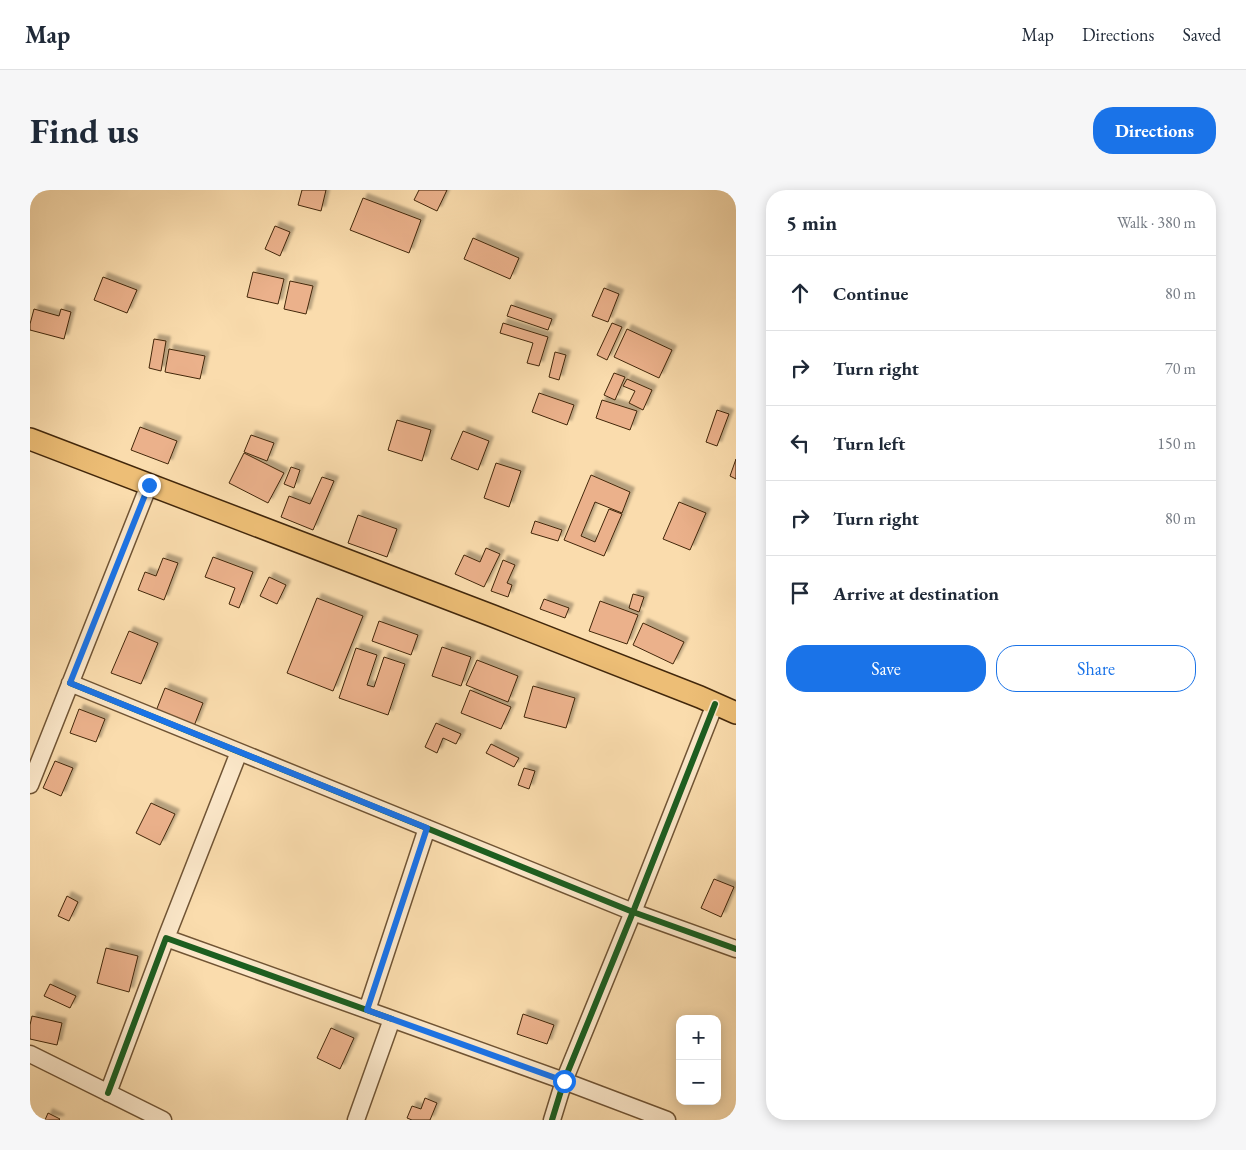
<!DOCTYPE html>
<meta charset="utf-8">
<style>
:root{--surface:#fff;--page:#f6f6f7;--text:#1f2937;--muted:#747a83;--line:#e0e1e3;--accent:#1a73e8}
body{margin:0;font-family:"EB Garamond",serif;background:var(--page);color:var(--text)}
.controls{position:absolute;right:15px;bottom:15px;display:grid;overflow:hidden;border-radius:10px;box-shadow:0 2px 12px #0003}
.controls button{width:45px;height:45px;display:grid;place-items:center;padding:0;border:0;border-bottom:1px solid var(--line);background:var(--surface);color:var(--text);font:25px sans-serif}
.stop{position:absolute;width:15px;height:15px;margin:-11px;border:4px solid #1a73e8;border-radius:50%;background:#fff}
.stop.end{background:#1a73e8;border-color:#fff;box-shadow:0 1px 5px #0008}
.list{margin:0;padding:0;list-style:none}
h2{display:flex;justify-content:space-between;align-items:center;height:65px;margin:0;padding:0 20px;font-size:21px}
h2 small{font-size:16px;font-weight:400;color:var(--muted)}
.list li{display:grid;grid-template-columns:32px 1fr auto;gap:15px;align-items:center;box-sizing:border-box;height:75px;padding:0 20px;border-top:1px solid var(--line)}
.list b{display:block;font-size:19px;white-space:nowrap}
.list em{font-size:16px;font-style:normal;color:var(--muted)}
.actions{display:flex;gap:10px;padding:15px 20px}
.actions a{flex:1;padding:11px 0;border:1px solid var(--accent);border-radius:20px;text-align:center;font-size:18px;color:var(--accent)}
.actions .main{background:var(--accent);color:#fff}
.icon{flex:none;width:28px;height:28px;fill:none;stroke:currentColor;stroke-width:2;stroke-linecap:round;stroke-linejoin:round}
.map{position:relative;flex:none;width:706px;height:930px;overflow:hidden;border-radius:20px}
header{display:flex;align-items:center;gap:30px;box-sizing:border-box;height:70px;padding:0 25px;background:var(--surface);border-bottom:1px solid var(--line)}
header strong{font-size:24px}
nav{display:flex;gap:28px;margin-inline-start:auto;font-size:18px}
.intro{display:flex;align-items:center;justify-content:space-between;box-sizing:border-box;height:120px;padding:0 30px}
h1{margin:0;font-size:35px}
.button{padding:12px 22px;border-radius:20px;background:var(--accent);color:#fff;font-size:18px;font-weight:700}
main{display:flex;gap:30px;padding:0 30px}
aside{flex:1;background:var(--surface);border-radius:20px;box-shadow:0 2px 12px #0003}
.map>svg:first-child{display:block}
.building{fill:#ebb18b;stroke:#42270b;filter:url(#shadow)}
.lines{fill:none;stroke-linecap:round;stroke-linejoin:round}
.minor-casing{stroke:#705434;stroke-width:19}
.major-casing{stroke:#42270b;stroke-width:24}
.minor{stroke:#fce8ca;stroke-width:16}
.major{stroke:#edbe76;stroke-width:21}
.cycleway-casing{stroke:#fce8ca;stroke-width:9}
.cycleway{stroke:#1b5e20;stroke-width:6}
.route{stroke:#1a73e8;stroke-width:6}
</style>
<header>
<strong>Map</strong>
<nav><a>Map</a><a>Directions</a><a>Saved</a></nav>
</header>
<div class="intro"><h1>Find us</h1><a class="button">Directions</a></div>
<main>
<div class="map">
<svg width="706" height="930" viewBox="0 0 706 930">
<defs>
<filter id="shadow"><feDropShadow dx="4.5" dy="-4.5" stdDeviation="1" flood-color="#0004"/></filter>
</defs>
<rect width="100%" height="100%" fill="#fadcad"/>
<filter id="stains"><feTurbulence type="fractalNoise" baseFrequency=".004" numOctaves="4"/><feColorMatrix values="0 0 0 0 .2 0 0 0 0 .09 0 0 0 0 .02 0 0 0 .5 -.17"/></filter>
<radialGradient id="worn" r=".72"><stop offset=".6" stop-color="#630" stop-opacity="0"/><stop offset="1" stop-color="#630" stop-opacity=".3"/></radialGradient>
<!-- building -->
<path class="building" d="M 272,0 L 296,0 L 291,21 L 268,15 Z
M 389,0 L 417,0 L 407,21 L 384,10 Z
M 333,8 L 391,30 L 379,63 L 320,40 Z
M 245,36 L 260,42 L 250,66 L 235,59 Z
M 443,48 L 489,68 L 480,89 L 434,69 Z
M 223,82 L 254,89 L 248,114 L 217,107 Z
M 73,87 L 107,100 L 97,123 L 64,110 Z
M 260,91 L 283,96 L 276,124 L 254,119 Z
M 574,98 L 589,104 L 578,132 L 562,126 Z
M 481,115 L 522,129 L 518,140 L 477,126 Z
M 4,119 L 29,126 L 31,119 L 41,122 L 34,149 L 0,140 L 0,134 Z
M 473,133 L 518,147 L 509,176 L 497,173 L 503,153 L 470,143 Z
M 582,133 L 592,137 L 577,170 L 567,165 Z
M 597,139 L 642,160 L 629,188 L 584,167 Z
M 124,149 L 136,151 L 131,181 L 119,178 Z
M 139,159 L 175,166 L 170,189 L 135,182 Z
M 525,162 L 536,165 L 529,190 L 519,187 Z
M 584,183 L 595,187 L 585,210 L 574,205 Z
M 597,189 L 622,200 L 613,220 L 599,213 L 605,201 L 593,196 Z
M 509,203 L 544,215 L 537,235 L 502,222 Z
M 572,210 L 607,221 L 600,240 L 566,228 Z
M 687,220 L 699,224 L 687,256 L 676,252 Z
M 367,230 L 401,240 L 392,271 L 358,260 Z
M 110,237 L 147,251 L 138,274 L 101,260 Z
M 433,241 L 459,251 L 448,280 L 421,269 Z
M 221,245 L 244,253 L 237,271 L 214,262 Z
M 214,263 L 254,283 L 238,313 L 199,293 Z
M 706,269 L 706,289 L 700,286 Z
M 466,273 L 491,281 L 479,317 L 454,308 Z
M 261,277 L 270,280 L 264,298 L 254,294 Z
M 561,285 L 600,302 L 592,323 L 565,312 L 551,346 L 565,352 L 579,319 L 592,324 L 574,366 L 534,350 Z
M 292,287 L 304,291 L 283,340 L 251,327 L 259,306 L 280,314 Z
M 649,312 L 676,323 L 660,360 L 633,349 Z
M 328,325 L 367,339 L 357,367 L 318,353 Z
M 505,331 L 532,340 L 528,351 L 501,343 Z
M 456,358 L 470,364 L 454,397 L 425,384 L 434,365 L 450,372 Z
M 183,367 L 223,382 L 209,418 L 199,414 L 205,398 L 175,387 Z
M 133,368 L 148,373 L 134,410 L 108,400 L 115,382 L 126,386 Z
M 473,370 L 485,375 L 477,393 L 482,395 L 478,407 L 461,401 Z
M 239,387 L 256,395 L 247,414 L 230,406 Z
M 603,404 L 614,407 L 609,422 L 599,418 Z
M 287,408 L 333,426 L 303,501 L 257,483 Z
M 514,409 L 539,418 L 535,428 L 510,419 Z
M 570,411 L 608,425 L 597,454 L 559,441 Z
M 349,431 L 388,445 L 381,465 L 342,451 Z
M 613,433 L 654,452 L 643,474 L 603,455 Z
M 99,441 L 128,453 L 111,494 L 81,483 Z
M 412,457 L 441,467 L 431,496 L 402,486 Z
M 326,458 L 347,465 L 337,495 L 344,497 L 354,467 L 375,474 L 358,525 L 309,508 Z
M 447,470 L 488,486 L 478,512 L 436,495 Z
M 503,496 L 545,508 L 536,538 L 494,527 Z
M 135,498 L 173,513 L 164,536 L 126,521 Z
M 440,500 L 481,517 L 471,539 L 431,523 Z
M 49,519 L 75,529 L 66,552 L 40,543 Z
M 406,533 L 431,544 L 426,554 L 413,548 L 407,563 L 395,557 Z
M 461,554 L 489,568 L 484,577 L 456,563 Z
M 25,571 L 43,578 L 31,606 L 13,598 Z
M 494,578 L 505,581 L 499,599 L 488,595 Z
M 121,613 L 145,624 L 130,655 L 106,643 Z
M 684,689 L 704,697 L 691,727 L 671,718 Z
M 37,706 L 48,712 L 39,731 L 28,726 Z
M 76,758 L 108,766 L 99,802 L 67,793 Z
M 20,794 L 46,806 L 40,818 L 14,806 Z
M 493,824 L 524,835 L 517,854 L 487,844 Z
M 2,826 L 32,833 L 27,855 L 0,849 L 0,835 Z
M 301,838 L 324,848 L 310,879 L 287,868 Z
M 395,908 L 407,913 L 400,930 L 382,930 L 377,928 L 382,916 L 391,919 Z
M 18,923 L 30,929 L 29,930 L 15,930 Z"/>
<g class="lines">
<!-- minor casing -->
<g class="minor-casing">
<path id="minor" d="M 40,493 L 603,722 L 706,759
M 0,595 L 119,295
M 136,748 L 209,562
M 337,820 L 397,638
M 0,864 L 133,930
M 78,903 L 136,748 L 362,829
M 326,930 L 362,829 L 534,891 L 637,930
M 522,930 L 534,891 L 603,722 L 685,514"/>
</g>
<!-- major casing -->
<g class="major-casing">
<path id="major" d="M 0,249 L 463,426 L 670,507 L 706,523"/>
</g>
<!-- minor -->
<use href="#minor" class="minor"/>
<!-- major -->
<use href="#major" class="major"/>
<!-- cycleway casing -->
<g class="cycleway-casing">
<path id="cycleway" d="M 40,493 L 603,722 L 706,759
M 78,903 L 136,748 L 362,829
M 522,930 L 534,891 L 603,722 L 685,514"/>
</g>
<!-- cycleway -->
<use href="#cycleway" class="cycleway"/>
</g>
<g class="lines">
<!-- route -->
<path class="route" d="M 119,295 L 40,493 L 397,638 L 337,820 L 534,891"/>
</g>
<rect width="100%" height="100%" filter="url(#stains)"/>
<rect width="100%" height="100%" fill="url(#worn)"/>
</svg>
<div class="controls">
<button>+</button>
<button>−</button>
</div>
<div class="stop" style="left:534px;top:891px"></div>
<div class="stop end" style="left:119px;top:295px"></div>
</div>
<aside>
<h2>5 min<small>Walk · 380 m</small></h2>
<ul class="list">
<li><svg class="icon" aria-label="ahead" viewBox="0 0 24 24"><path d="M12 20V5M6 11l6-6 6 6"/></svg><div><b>Continue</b></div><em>80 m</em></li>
<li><svg class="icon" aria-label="right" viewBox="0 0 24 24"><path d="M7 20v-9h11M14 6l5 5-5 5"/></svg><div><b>Turn right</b></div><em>70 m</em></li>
<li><svg class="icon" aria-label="left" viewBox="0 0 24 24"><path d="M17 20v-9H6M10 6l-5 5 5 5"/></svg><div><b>Turn left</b></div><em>150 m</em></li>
<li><svg class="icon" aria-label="right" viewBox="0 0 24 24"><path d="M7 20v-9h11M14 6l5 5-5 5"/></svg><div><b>Turn right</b></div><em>80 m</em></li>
<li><svg class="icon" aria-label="arrive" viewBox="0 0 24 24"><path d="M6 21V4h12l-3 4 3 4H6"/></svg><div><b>Arrive at destination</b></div></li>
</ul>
<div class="actions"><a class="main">Save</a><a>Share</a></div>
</aside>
</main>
